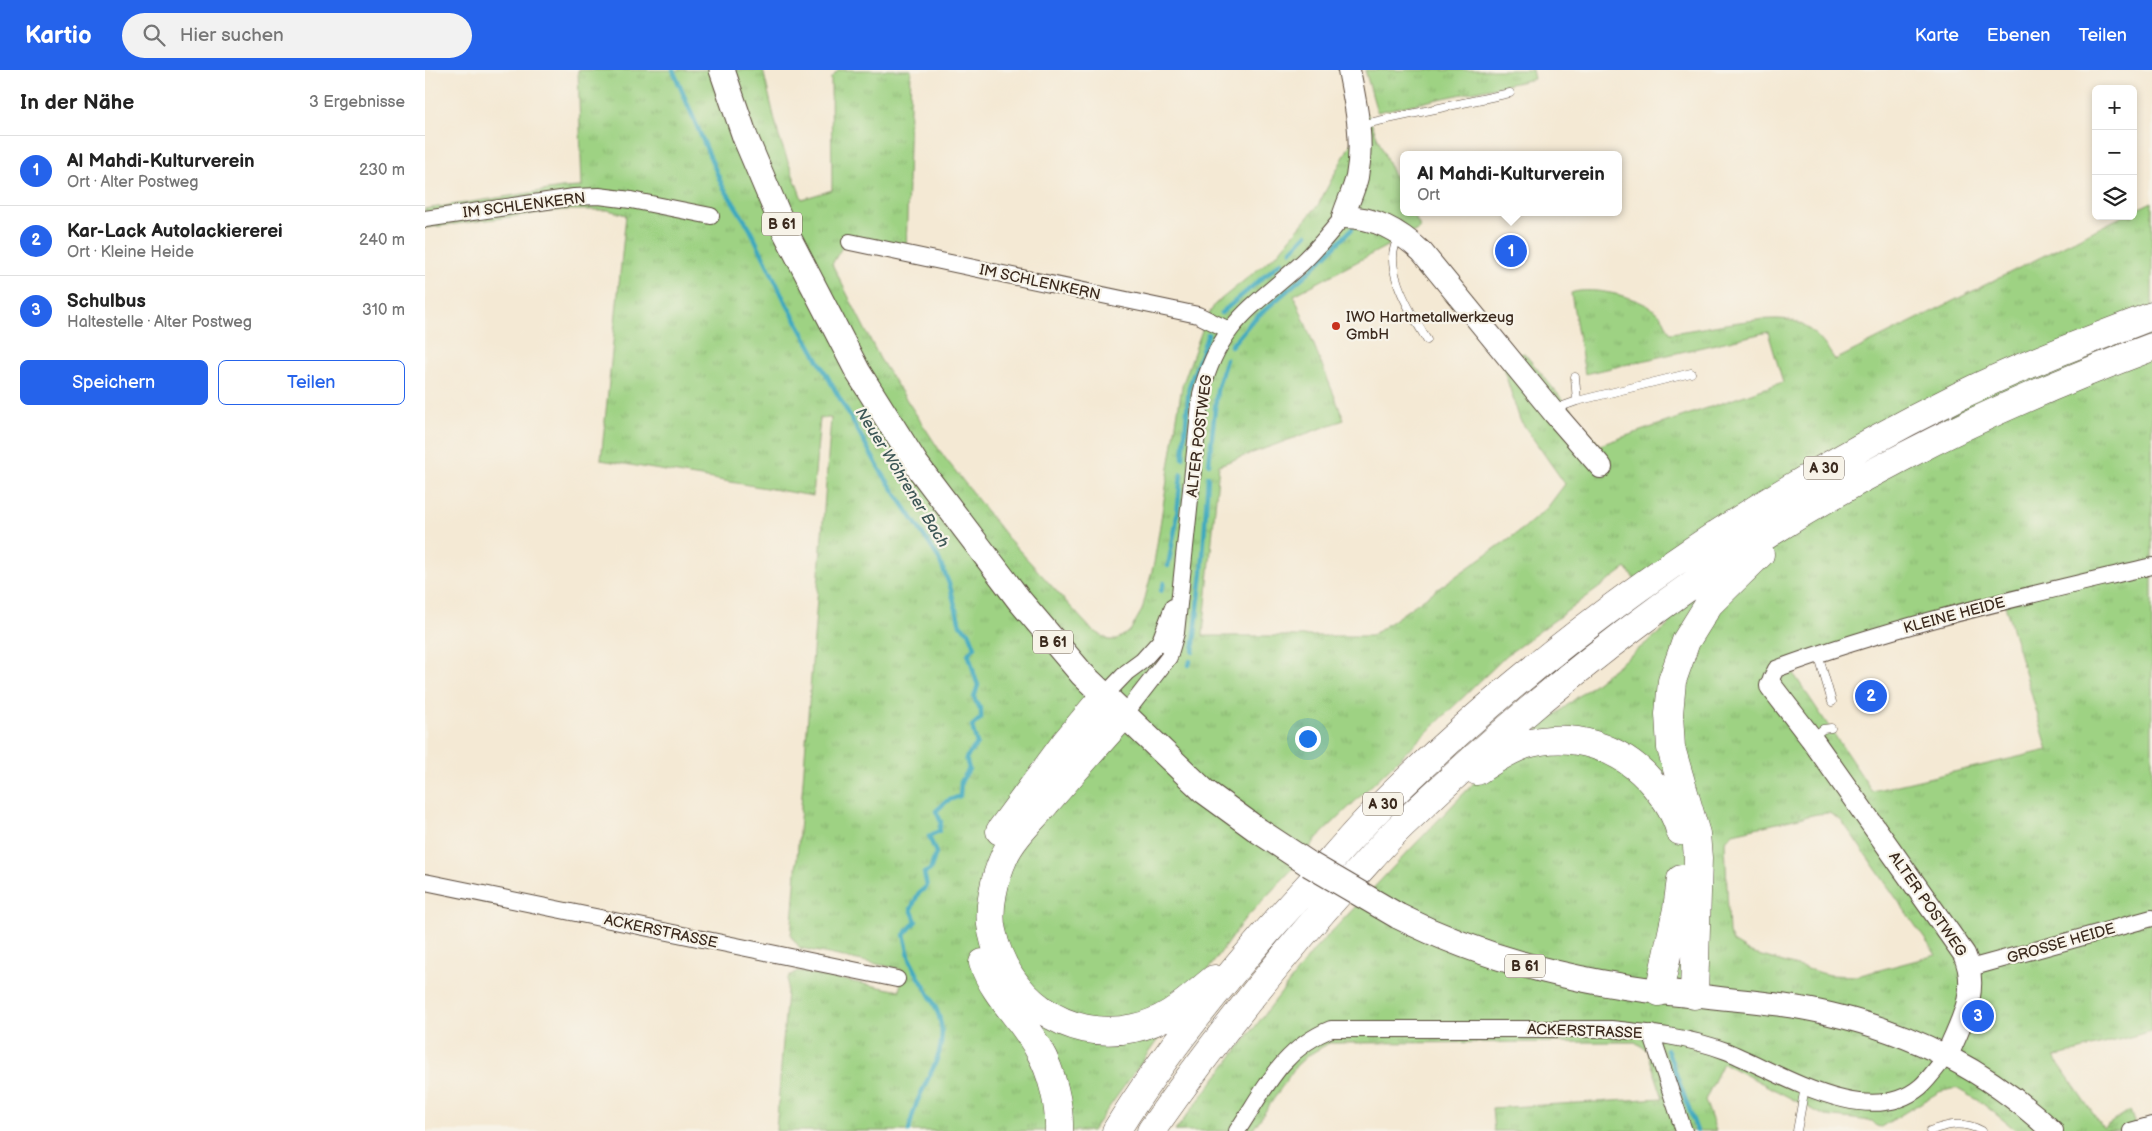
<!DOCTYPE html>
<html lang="de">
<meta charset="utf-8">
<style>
:root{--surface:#fff;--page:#f2f2f2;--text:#222;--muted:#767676;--line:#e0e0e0;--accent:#2563eb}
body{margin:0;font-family:"Balsamiq Sans",sans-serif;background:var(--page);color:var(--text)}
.controls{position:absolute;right:15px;top:15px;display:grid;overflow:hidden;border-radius:8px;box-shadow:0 2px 8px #0003}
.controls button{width:45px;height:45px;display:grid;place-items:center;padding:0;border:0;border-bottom:1px solid var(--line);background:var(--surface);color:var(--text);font:25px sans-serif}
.you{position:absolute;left:882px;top:668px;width:18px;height:18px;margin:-12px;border:4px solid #fff;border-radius:50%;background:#1a73e8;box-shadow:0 0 0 8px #1a73e833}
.badge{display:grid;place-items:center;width:32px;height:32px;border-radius:50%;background:var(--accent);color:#fff;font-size:16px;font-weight:700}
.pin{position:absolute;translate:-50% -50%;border:2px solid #fff;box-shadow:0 1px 5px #0006}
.popup{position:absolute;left:975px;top:81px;width:222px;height:65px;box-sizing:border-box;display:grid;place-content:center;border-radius:8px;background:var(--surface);filter:drop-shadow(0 1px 4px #0005);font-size:16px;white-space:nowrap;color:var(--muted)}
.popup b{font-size:19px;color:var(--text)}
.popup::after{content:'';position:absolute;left:50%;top:100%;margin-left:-10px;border:10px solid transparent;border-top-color:var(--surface)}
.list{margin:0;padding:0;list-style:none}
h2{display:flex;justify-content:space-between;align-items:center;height:65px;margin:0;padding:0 20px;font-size:21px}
h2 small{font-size:16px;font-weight:400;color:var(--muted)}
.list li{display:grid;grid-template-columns:32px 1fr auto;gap:15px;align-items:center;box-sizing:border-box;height:70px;padding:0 20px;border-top:1px solid var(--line)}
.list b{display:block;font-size:19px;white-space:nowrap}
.list p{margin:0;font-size:16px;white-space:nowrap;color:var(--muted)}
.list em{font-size:16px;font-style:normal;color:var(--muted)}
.actions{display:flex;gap:10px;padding:15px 20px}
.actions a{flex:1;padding:11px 0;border:1px solid var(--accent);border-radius:8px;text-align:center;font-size:18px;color:var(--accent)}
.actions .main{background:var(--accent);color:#fff}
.icon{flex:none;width:28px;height:28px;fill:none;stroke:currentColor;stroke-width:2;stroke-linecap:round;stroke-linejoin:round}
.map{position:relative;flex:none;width:1727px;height:1061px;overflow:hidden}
header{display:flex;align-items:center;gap:30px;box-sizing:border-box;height:70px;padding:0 25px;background:var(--accent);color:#fff}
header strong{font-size:24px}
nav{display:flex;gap:28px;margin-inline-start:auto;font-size:18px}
.search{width:350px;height:45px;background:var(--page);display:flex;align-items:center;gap:12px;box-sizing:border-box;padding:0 18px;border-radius:28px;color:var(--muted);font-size:19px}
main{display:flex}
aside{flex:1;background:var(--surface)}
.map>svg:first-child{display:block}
.grass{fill:url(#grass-tufts);stroke:#6c7e50;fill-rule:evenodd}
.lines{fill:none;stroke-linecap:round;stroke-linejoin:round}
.stream{stroke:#3ea9be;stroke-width:4.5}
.lane-casing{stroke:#574739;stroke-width:9}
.street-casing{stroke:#574739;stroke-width:18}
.secondary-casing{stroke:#574739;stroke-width:24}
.primary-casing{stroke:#574739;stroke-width:27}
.highway-casing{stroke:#574739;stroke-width:29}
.lane{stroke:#fff;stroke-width:8}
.street{stroke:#fff;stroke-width:16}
.secondary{stroke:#fff;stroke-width:22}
.primary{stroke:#fff;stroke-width:25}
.highway{stroke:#fff;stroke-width:28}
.primary-bridge-casing{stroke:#574739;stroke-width:27;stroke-linecap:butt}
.primary-bridge{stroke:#fff;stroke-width:25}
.poi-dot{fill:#c8321e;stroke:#f7f3e8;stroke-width:2}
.labels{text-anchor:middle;stroke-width:4.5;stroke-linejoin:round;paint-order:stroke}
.shield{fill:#f7f3e8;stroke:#73665b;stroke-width:1}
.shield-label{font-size:14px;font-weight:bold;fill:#3b2a1e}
.street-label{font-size:15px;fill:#3b2a1e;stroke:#f7f3e8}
.poi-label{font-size:15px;fill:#3b2a1e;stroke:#f7f3e8;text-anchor:start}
.water-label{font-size:16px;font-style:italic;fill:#3c5656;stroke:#f7f3e8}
</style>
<header>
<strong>Kartio</strong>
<div class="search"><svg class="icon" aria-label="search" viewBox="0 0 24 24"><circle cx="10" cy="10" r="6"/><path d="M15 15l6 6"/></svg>Hier suchen</div>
<nav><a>Karte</a><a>Ebenen</a><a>Teilen</a></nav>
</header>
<main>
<aside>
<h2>In der Nähe<small>3 Ergebnisse</small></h2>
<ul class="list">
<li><span class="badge">1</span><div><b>Al Mahdi-Kulturverein</b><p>Ort · Alter Postweg</p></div><em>230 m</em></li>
<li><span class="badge">2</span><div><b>Kar-Lack Autolackiererei</b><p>Ort · Kleine Heide</p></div><em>240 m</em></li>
<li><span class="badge">3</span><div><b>Schulbus</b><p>Haltestelle · Alter Postweg</p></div><em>310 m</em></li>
</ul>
<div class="actions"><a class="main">Speichern</a><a>Teilen</a></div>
</aside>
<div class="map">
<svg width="1727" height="1061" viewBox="0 0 1727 1061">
<defs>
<pattern id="grass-tufts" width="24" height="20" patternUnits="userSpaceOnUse" patternTransform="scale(1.25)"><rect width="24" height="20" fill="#9ed283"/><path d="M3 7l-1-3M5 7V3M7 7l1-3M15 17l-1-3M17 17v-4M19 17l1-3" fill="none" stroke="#89b471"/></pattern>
</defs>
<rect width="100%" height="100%" fill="#f7f3e8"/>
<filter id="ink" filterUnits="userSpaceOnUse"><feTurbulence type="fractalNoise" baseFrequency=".02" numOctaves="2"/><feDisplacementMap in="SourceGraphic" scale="10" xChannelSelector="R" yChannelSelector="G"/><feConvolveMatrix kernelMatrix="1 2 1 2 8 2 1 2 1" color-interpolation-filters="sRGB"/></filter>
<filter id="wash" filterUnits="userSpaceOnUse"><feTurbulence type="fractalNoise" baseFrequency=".0096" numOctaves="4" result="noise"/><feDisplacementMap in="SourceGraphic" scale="20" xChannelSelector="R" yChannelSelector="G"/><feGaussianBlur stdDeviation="1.12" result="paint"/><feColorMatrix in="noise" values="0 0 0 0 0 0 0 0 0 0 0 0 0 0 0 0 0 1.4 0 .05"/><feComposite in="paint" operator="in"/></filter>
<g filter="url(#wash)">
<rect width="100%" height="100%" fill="#f4e9d4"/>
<!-- grass -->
<path class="grass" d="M 153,0 L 338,0 L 354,67 L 377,129 L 407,120 L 406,8 L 414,0 L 486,0 L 481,186 L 419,174 L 407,194 L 455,289 L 517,384 L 582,467 L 666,559 L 684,570 L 691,570 L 705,561 L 717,540 L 729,493 L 757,316 L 781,249 L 790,234 L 852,184 L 893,135 L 942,43 L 978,127 L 978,142 L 987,142 L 996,158 L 869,225 L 919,350 L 794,395 L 778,566 L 946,566 L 1099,458 L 1122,438 L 1140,414 L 1095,350 L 1076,291 L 1099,283 L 1175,375 L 1358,312 L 1343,262 L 1160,304 L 1146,223 C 1166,215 1222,228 1236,246 C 1240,250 1242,258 1245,263 C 1275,260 1346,242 1372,252 C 1389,260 1401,275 1410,290 L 1698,146 L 1708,146 L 1708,141 L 1727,132 L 1727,961 L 1629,987 L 1678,1058 L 1705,1040 L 1712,1061 L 1592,1061 L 1557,1033 L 1531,1018 L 1514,1022 L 1454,1058 L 1447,1051 L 1400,1046 L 1298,993 L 1280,1030 L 1291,1061 L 1069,1061 L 1067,1038 L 1238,1028 L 1222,980 L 1210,972 L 904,973 L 882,986 L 871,996 L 827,1061 L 750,1061 L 889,880 L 1065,696 L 1244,555 L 1201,498 L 1082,585 L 892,768 L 875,791 L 819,850 L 667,1061 L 351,1061 L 363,908 L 372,901 L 475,921 L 476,899 L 375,878 L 366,866 L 406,348 L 395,348 L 388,426 L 176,390 L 201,145 L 183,140 L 139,140 L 0,158 L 0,139 L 137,118 L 157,117 ZM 1578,528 L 1623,680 L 1447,721 L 1360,591 ZM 1404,743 L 1417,751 L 1511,885 L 1432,906 L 1404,905 L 1326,883 L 1308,872 L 1304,863 L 1300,772 L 1308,763 L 1392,744 Z
M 940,0 L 1107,0 L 1109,9 L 952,42 Z"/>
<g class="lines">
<!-- stream -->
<path class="stream" d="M 248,0 L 297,115 L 325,159 L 360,231 L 455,400 L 513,487 L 525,516 L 535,555 L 544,562 L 550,577 L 543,584 C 548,595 548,604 553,615 L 549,628 L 556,640 L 556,648 L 547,656 L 552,674 L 541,688 L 544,699 L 536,712 L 535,726 L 522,731 L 511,741 L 516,752 L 514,761 L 504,766 L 511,783 L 505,800 L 499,803 L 502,816 L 493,824 L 486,839 L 491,851 L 479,865 C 482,874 483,886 487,894 C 501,924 525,945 514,983 C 505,1011 489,1028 484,1061
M 866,181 L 882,164
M 796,243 L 856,192
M 806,276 L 826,252 L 886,200 L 927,159
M 758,388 L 764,317 L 783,264
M 784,394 L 792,320 L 801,289
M 743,496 L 751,454 L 756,404
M 736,521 L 739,513
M 768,582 L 777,503 L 783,406
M 764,595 L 765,591
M 1242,979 L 1272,1061"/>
</g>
</g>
<g filter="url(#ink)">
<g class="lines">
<!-- lane casing -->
<g class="lane-casing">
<path id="lane" d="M 937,58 L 944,53 L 1085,23
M 975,167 C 953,193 988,246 1002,270
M 1150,307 L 1152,331
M 1130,343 L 1138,336 L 1152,331 L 1266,303
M 1393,584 L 1407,632
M 1388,667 L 1398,659 L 1406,658
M 1372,1061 L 1380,1017
M 1505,1061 C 1523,1054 1539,1051 1557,1061"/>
</g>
<!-- street casing -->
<g class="street-casing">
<path id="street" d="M 0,149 L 149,127 L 174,126 L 206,130 L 286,146
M 425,172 L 773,245 L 804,260
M 1346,616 L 1346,609 L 1351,599 C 1473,554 1601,526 1727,496
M 679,626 L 702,602 L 717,591 L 735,571 L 748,537
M 699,645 L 744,587 L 751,563 L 776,324 C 794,253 827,238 877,193 C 892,179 905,163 918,147
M 0,812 L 472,909
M 1545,898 L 1727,848
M 1226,963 L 1259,1061
M 812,1061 C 840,1019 857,979 906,959 L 1186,959 C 1225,963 1264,967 1301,981 C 1354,1002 1442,1061 1495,1017 C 1505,1008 1513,996 1522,985
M 1706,1061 L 1727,1055"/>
</g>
<!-- secondary casing -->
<g class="secondary-casing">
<path id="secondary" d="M 924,0 C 931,36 939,70 932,107 C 929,120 922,134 918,147 C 950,147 973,160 997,182 L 1129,343 L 1176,397
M 1346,616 L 1386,668 L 1539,884 C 1555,920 1537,951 1522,985
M 1269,925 C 1314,931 1361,933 1405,944 C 1488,963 1565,1002 1627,1061"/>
</g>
<!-- primary casing -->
<g class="primary-casing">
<path id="primary" d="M 297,0 L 320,67 L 360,161 L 433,302 L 491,394 L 595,531 L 657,604 L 779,721 L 834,761 L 884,794
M 973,846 C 1066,893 1166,916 1269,925"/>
</g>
<!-- highway casing -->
<g class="highway-casing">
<path id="highway" d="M 699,645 C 672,674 647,704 621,733 C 607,750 588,767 579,787 C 570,807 562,839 567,861 C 580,927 641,973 709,958 C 743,951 763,930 789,909
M 1052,701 C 1067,691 1082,681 1099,675 C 1146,660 1198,677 1229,715 C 1240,728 1251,744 1255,761
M 575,761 L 640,673 L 679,626
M 558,893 C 570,927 598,949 614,980 C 627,1002 635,1036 634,1061
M 1234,922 L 1252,839 L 1256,809
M 1269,925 L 1273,788 L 1271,764 L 1246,678 L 1244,644 L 1247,611 L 1261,571 L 1284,534 L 1335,484
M 691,1061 C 744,975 814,892 882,817 C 903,794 923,770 945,747 C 981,710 1019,675 1058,641 C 1203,515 1362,411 1534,326 C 1597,295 1662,271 1727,246
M 726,1061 C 787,974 852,891 924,812 C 942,793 958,773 977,755 C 1127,611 1292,482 1478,387 C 1558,345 1642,309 1727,277"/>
</g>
<!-- lane -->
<use href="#lane" class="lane"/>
<!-- street -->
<use href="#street" class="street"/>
<!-- secondary -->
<use href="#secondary" class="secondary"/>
<!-- primary -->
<use href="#primary" class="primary"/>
<!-- highway -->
<use href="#highway" class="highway"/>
<!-- primary-bridge casing -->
<g class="primary-bridge-casing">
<path id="primary-bridge" d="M 884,794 L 973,846"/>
</g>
<!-- primary-bridge -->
<use href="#primary-bridge" class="primary-bridge"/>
</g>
</g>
<!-- markers -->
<circle class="poi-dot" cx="911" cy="256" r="5"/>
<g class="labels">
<!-- shield labels -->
<g class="shield">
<rect x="337" y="142.5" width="40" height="23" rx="4"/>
<rect x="1379" y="386.5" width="40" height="23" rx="4"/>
<rect x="608" y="560.5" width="40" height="23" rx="4"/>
<rect x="938" y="722.5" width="40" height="23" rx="4"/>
<rect x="1080" y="884.5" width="40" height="23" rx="4"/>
</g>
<g class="shield-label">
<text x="357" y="159">B 61</text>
<text x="1399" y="403">A 30</text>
<text x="628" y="577">B 61</text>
<text x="958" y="739">A 30</text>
<text x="1100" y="901">B 61</text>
</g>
<!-- street labels -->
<g class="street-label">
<text transform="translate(99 135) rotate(-7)" y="5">IM SCHLENKERN</text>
<text transform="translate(615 212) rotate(12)" y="5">IM SCHLENKERN</text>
<text transform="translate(774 366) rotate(-83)" y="5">ALTER POSTWEG</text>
<text transform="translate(1529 545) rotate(-15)" y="5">KLEINE HEIDE</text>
<text transform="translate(1503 834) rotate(55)" y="5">ALTER POSTWEG</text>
<text transform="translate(236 861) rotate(12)" y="5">ACKERSTRASSE</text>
<text transform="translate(1636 873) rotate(-16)" y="5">GROSSE HEIDE</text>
<text transform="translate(1160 961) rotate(2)" y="5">ACKERSTRASSE</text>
</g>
<!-- poi labels -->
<g class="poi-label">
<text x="921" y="252">IWO Hartmetallwerkzeug<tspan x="921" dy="17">GmbH</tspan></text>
</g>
<!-- water labels -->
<g class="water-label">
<text transform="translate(478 407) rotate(58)" y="6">Neuer Wöhrener Bach</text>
</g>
</g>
</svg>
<div class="controls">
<button>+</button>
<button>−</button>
<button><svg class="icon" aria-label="layers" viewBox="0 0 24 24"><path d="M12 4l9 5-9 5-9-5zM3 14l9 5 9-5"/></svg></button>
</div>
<div class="you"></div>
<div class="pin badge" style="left:1086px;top:181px">1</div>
<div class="popup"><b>Al Mahdi-Kulturverein</b>Ort</div>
<div class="pin badge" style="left:1446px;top:626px">2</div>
<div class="pin badge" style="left:1553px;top:946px">3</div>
</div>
</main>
